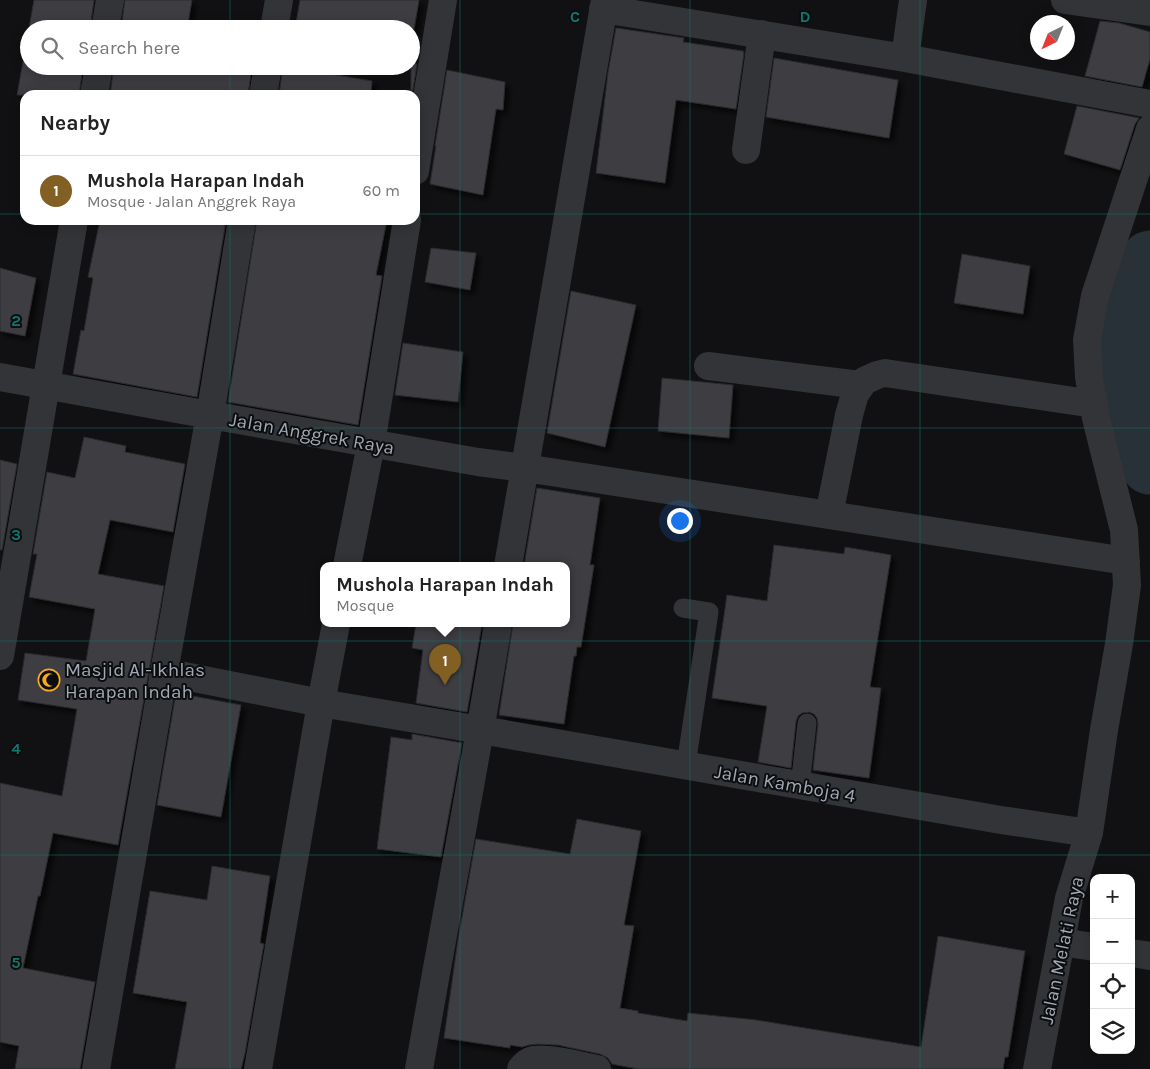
<!DOCTYPE html>
<meta charset="utf-8">
<style>
:root{--surface:#fff;--page:#f6f6f6;--text:#222;--muted:#767676;--line:#e0e0e0;--accent:#825f23}
body{margin:0;font-family:Karla,sans-serif;background:var(--page);color:var(--text)}
.controls{position:absolute;right:15px;bottom:15px;display:grid;overflow:hidden;border-radius:10px;box-shadow:0 2px 12px #0003}
.controls button{width:45px;height:45px;display:grid;place-items:center;padding:0;border:0;border-bottom:1px solid var(--line);background:var(--surface);color:var(--text);font:25px sans-serif}
.compass{position:absolute;left:1030px;top:15px;width:45px;height:45px;border-radius:50%;background:var(--surface);box-shadow:0 2px 12px #0003;rotate:223deg}
.you{position:absolute;left:679px;top:520px;width:18px;height:18px;margin:-12px;border:4px solid #fff;border-radius:50%;background:#1a73e8;box-shadow:0 0 0 8px #1a73e833}
.badge{display:grid;place-items:center;width:32px;height:32px;border-radius:50%;background:var(--accent);color:#fff;font-size:16px;font-weight:700}
.pin{position:absolute;translate:-50% -41px;filter:drop-shadow(0 1px 2px #0008)}
.pin::after{content:'';position:absolute;top:26px;width:18px;height:15px;background:inherit;clip-path:polygon(0 0,100% 0,50% 100%)}
.popup{position:absolute;left:320px;top:562px;width:250px;height:65px;box-sizing:border-box;display:grid;place-content:center;border-radius:10px;background:var(--surface);filter:drop-shadow(0 1px 4px #0005);font-size:16px;white-space:nowrap;color:var(--muted)}
.popup b{font-size:19px;color:var(--text)}
.popup::after{content:'';position:absolute;left:50%;top:100%;margin-left:-10px;border:10px solid transparent;border-top-color:var(--surface)}
.list{margin:0;padding:0;list-style:none}
h2{display:flex;justify-content:space-between;align-items:center;height:65px;margin:0;padding:0 20px;font-size:21px}
h2 small{font-size:16px;font-weight:400;color:var(--muted)}
.list li{display:grid;grid-template-columns:32px 1fr auto;gap:15px;align-items:center;box-sizing:border-box;height:70px;padding:0 20px;border-top:1px solid var(--line)}
.list b{display:block;font-size:19px;white-space:nowrap}
.list p{margin:0;font-size:16px;white-space:nowrap;color:var(--muted)}
.list em{font-size:16px;font-style:normal;color:var(--muted)}
.icon{flex:none;width:28px;height:28px;fill:none;stroke:currentColor;stroke-width:2;stroke-linecap:round;stroke-linejoin:round}
.map{position:relative;flex:none;width:1150px;height:1069px;overflow:hidden}
.search{position:absolute;background:var(--surface);box-shadow:0 2px 12px #0003;left:20px;top:20px;width:400px;height:55px;display:flex;align-items:center;gap:12px;box-sizing:border-box;padding:0 18px;border-radius:28px;color:var(--muted);font-size:19px}
.panel{position:absolute;background:var(--surface);box-shadow:0 2px 12px #0003;left:20px;top:90px;width:400px;height:135px;border-radius:15px}
.map>svg:first-child{display:block}
.lines{fill:none;stroke-linecap:round;stroke-linejoin:round}
.river{stroke:#283137;stroke-width:59}
.building{fill:#3d3e43;stroke:#2b2b2f;filter:url(#shadow)}
.lane{stroke:#323438;stroke-width:19}
.street{stroke:#323438;stroke-width:28}
.grid{fill:none;stroke:#0f766e;stroke-width:1;stroke-opacity:0.55}
.labels{text-anchor:middle;stroke-width:4;stroke-linejoin:round;paint-order:stroke}
.street-label{font-size:19px;fill:#a2a8b4;stroke:#0c0d0e}
.poi-label{font-size:19px;fill:#a2a8b4;stroke:#0c0d0e;text-anchor:start}
.grid-label{font-size:16px;text-anchor:middle;font-weight:bold;fill:#0f766e;stroke:#0c0d0e;stroke-width:4;stroke-linejoin:round;paint-order:stroke}
</style>
<div class="map">
<svg width="1150" height="1069" viewBox="0 0 1150 1069">
<defs>
<filter id="shadow"><feDropShadow dx="4.5" dy="4.5" stdDeviation="2.5" flood-color="#0009"/></filter>
</defs>
<rect width="100%" height="100%" fill="#111113"/>
<g class="lines">
<!-- river -->
<path class="river" d="M 1150,260 L 1123,352 L 1150,465"/>
</g>
<!-- building -->
<path class="building" d="M 34,0 L 94,0 L 90,29 L 29,29 L 29,66 L 83,66 L 79,95 L 17,95 Z
M 125,0 L 192,0 L 187,29 L 121,29 Z
M 300,0 L 419,0 L 414,29 L 295,29 Z
M 1100,21 L 1119,23 L 1150,32 L 1150,59 L 1142,87 L 1085,76 Z
M 616,28 L 684,38 L 683,42 L 743,51 L 744,53 L 736,109 L 676,100 L 665,183 L 596,173 L 608,73 Z
M 774,58 L 898,80 L 889,138 L 766,117 Z
M 411,63 L 417,64 L 412,95 L 411,95 Z
M 114,66 L 252,66 L 248,95 L 110,95 Z
M 283,66 L 372,81 L 371,95 L 279,95 Z
M 447,70 L 505,82 L 503,110 L 496,109 L 483,195 L 430,184 L 436,146 L 435,146 Z
M 1077,106 L 1139,118 L 1135,124 L 1120,170 L 1064,154 Z
M 100,220 L 226,220 L 197,397 L 73,374 L 81,330 L 84,331 L 93,278 L 88,277 Z
M 257,220 L 387,220 L 376,275 L 382,276 L 358,425 L 228,402 Z
M 431,248 L 476,253 L 470,290 L 425,282 Z
M 962,254 L 1030,266 L 1023,314 L 954,303 Z
M 0,268 L 36,278 L 25,336 L 0,331 Z
M 571,291 L 636,305 L 605,447 L 547,433 Z
M 403,343 L 463,352 L 458,402 L 395,395 Z
M 662,378 L 733,385 L 729,438 L 658,431 Z
M 84,437 L 126,446 L 125,452 L 185,464 L 173,532 L 110,520 L 98,574 L 164,586 L 118,845 L 53,833 L 40,896 L 38,896 L 23,968 L 95,982 L 80,1069 L 15,1069 L 19,1046 L 0,1042 L 0,783 L 62,796 L 77,709 L 18,700 L 25,653 L 86,661 L 95,609 L 29,597 L 37,554 L 33,554 L 47,472 L 75,478 Z
M 0,460 L 17,464 L 2,550 L 0,550 Z
M 537,488 L 600,498 L 590,565 L 594,565 L 581,647 L 577,647 L 576,656 L 574,656 L 564,724 L 499,715 L 513,624 L 566,624 L 566,566 L 524,566 Z
M 774,545 L 844,554 L 845,547 L 891,555 L 870,687 L 881,688 L 869,778 L 813,770 L 818,724 L 817,718 L 814,714 L 809,712 L 802,713 L 798,716 L 796,721 L 791,768 L 758,762 L 767,706 L 712,698 L 727,595 L 767,601 Z
M 416,624 L 482,624 L 467,712 L 416,703 L 423,650 L 412,648 Z
M 176,693 L 241,705 L 221,817 L 157,805 Z
M 412,734 L 462,743 L 441,857 L 377,849 L 391,737 L 412,740 Z
M 577,819 L 641,831 L 624,925 L 634,926 L 620,1008 L 638,1011 L 638,1013 L 687,1021 L 688,1013 L 756,1020 L 921,1047 L 938,936 L 1025,951 L 1008,1057 L 1005,1057 L 1003,1069 L 638,1069 L 612,1064 L 608,1058 L 600,1054 L 558,1045 L 538,1044 L 529,1045 L 522,1047 L 510,1045 L 510,1048 L 444,1038 L 458,940 L 476,839 L 570,854 Z
M 212,866 L 270,876 L 260,943 L 264,944 L 263,949 L 245,1053 L 241,1069 L 175,1069 L 187,1002 L 133,993 L 150,891 L 207,900 Z"/>
<g class="lines">
<!-- lane -->
<path class="lane" d="M 683,608 L 709,612 L 686,765
M 800,786 L 807,723"/>
<!-- street -->
<path class="street" d="M 1065,0 L 1150,12
M 603,9 L 905,58 L 1150,104
M 105,29 L 110,0
M 274,29 L 279,0
M 905,58 L 913,0
M 94,95 L 99,66
M 263,95 L 268,66
M 746,150 L 762,34
M 415,171 L 443,0
M 708,366 L 860,385
M 0,377 L 210,415 L 478,462 L 525,468 L 1126,561
M 829,515 L 849,415 L 855,394 L 864,381 L 877,375 L 885,373 L 1094,404
M 347,566 L 371,444 L 407,220
M 508,566 L 605,0
M 0,656 L 74,220
M 164,672 L 321,703 L 481,730 L 1001,820 L 1089,833
M 1061,942 L 1094,947
M 1131,953 L 1150,956
M 96,1069 L 164,672 L 210,415 L 242,220
M 258,1069 L 321,703 L 336,624
M 419,1069 C 445,920 474,772 498,624
M 521,1069 C 524,1065 528,1061 533,1060 C 547,1057 582,1066 597,1069
M 1037,1069 L 1069,898 L 1089,833 L 1104,730 L 1119,644 L 1127,585 L 1124,530 L 1096,418 L 1089,377 L 1087,340 L 1095,296 L 1150,129"/>
</g>
<!-- grid -->
<path class="grid" d="M 230,0 L 230,29M 460,0 L 460,1069M 690,0 L 690,1069M 920,0 L 920,1069M 230,66 L 230,95M 0,214 L 25,214M 415,214 L 1150,214M 230,220 L 230,1069M 0,428 L 1150,428M 0,641 L 1150,641M 0,855 L 1150,855"/>
<!-- icons -->
<defs>
<g id="mosque-ring" transform="scale(1.125)"><circle r="9.5" fill="#0c0d0e" stroke="#f7a925" stroke-width="1.5"/><path d="M3.5-4.9A6 6 0 1 0 3.5 4.9A5 5 0 1 1 3.5-4.9Z" fill="#f7a925"/></g>
</defs>
<g fill-rule="evenodd">
<use href="#mosque-ring" x="49" y="680"/>
</g>
<g class="labels">
<!-- street labels -->
<g class="street-label">
<text transform="translate(312 433) rotate(10)" y="7">Jalan Anggrek Raya</text>
<text transform="translate(785 783) rotate(10)" y="7">Jalan Kamboja 4</text>
<text transform="translate(1061 950) rotate(-78)" y="7">Jalan Melati Raya</text>
</g>
<!-- poi labels -->
<g class="poi-label">
<text x="65" y="676">Masjid Al-Ikhlas<tspan x="65" dy="22">Harapan Indah</tspan></text>
</g>
</g>
<g class="grid-label">
<text x="575" y="22">C</text>
<text x="805" y="22">D</text>
<text x="16" y="326">2</text>
<text x="16" y="540">3</text>
<text x="16" y="754">4</text>
<text x="16" y="968">5</text>
</g>
</svg>
<div class="controls">
<button>+</button>
<button>−</button>
<button><svg class="icon" aria-label="locate" viewBox="0 0 24 24"><circle cx="12" cy="12" r="6"/><path d="M12 2v4M12 18v4M2 12h4M18 12h4"/></svg></button>
<button><svg class="icon" aria-label="layers" viewBox="0 0 24 24"><path d="M12 4l9 5-9 5-9-5zM3 14l9 5 9-5"/></svg></button>
</div>
<svg class="compass" viewBox="-18 -18 36 36"><path d="M0-13l5 13h-10z" fill="#e53935"/><path d="M0 13l5-13h-10z" fill="#767676"/></svg>
<div class="you"></div>
<div class="pin badge" style="left:445px;top:685px">1</div>
<div class="popup"><b>Mushola Harapan Indah</b>Mosque</div>
<div class="search"><svg class="icon" aria-label="search" viewBox="0 0 24 24"><circle cx="10" cy="10" r="6"/><path d="M15 15l6 6"/></svg>Search here</div>
<section class="panel">
<h2>Nearby<small></small></h2>
<ul class="list">
<li><span class="badge">1</span><div><b>Mushola Harapan Indah</b><p>Mosque · Jalan Anggrek Raya</p></div><em>60 m</em></li>
</ul>
</section>
</div>
